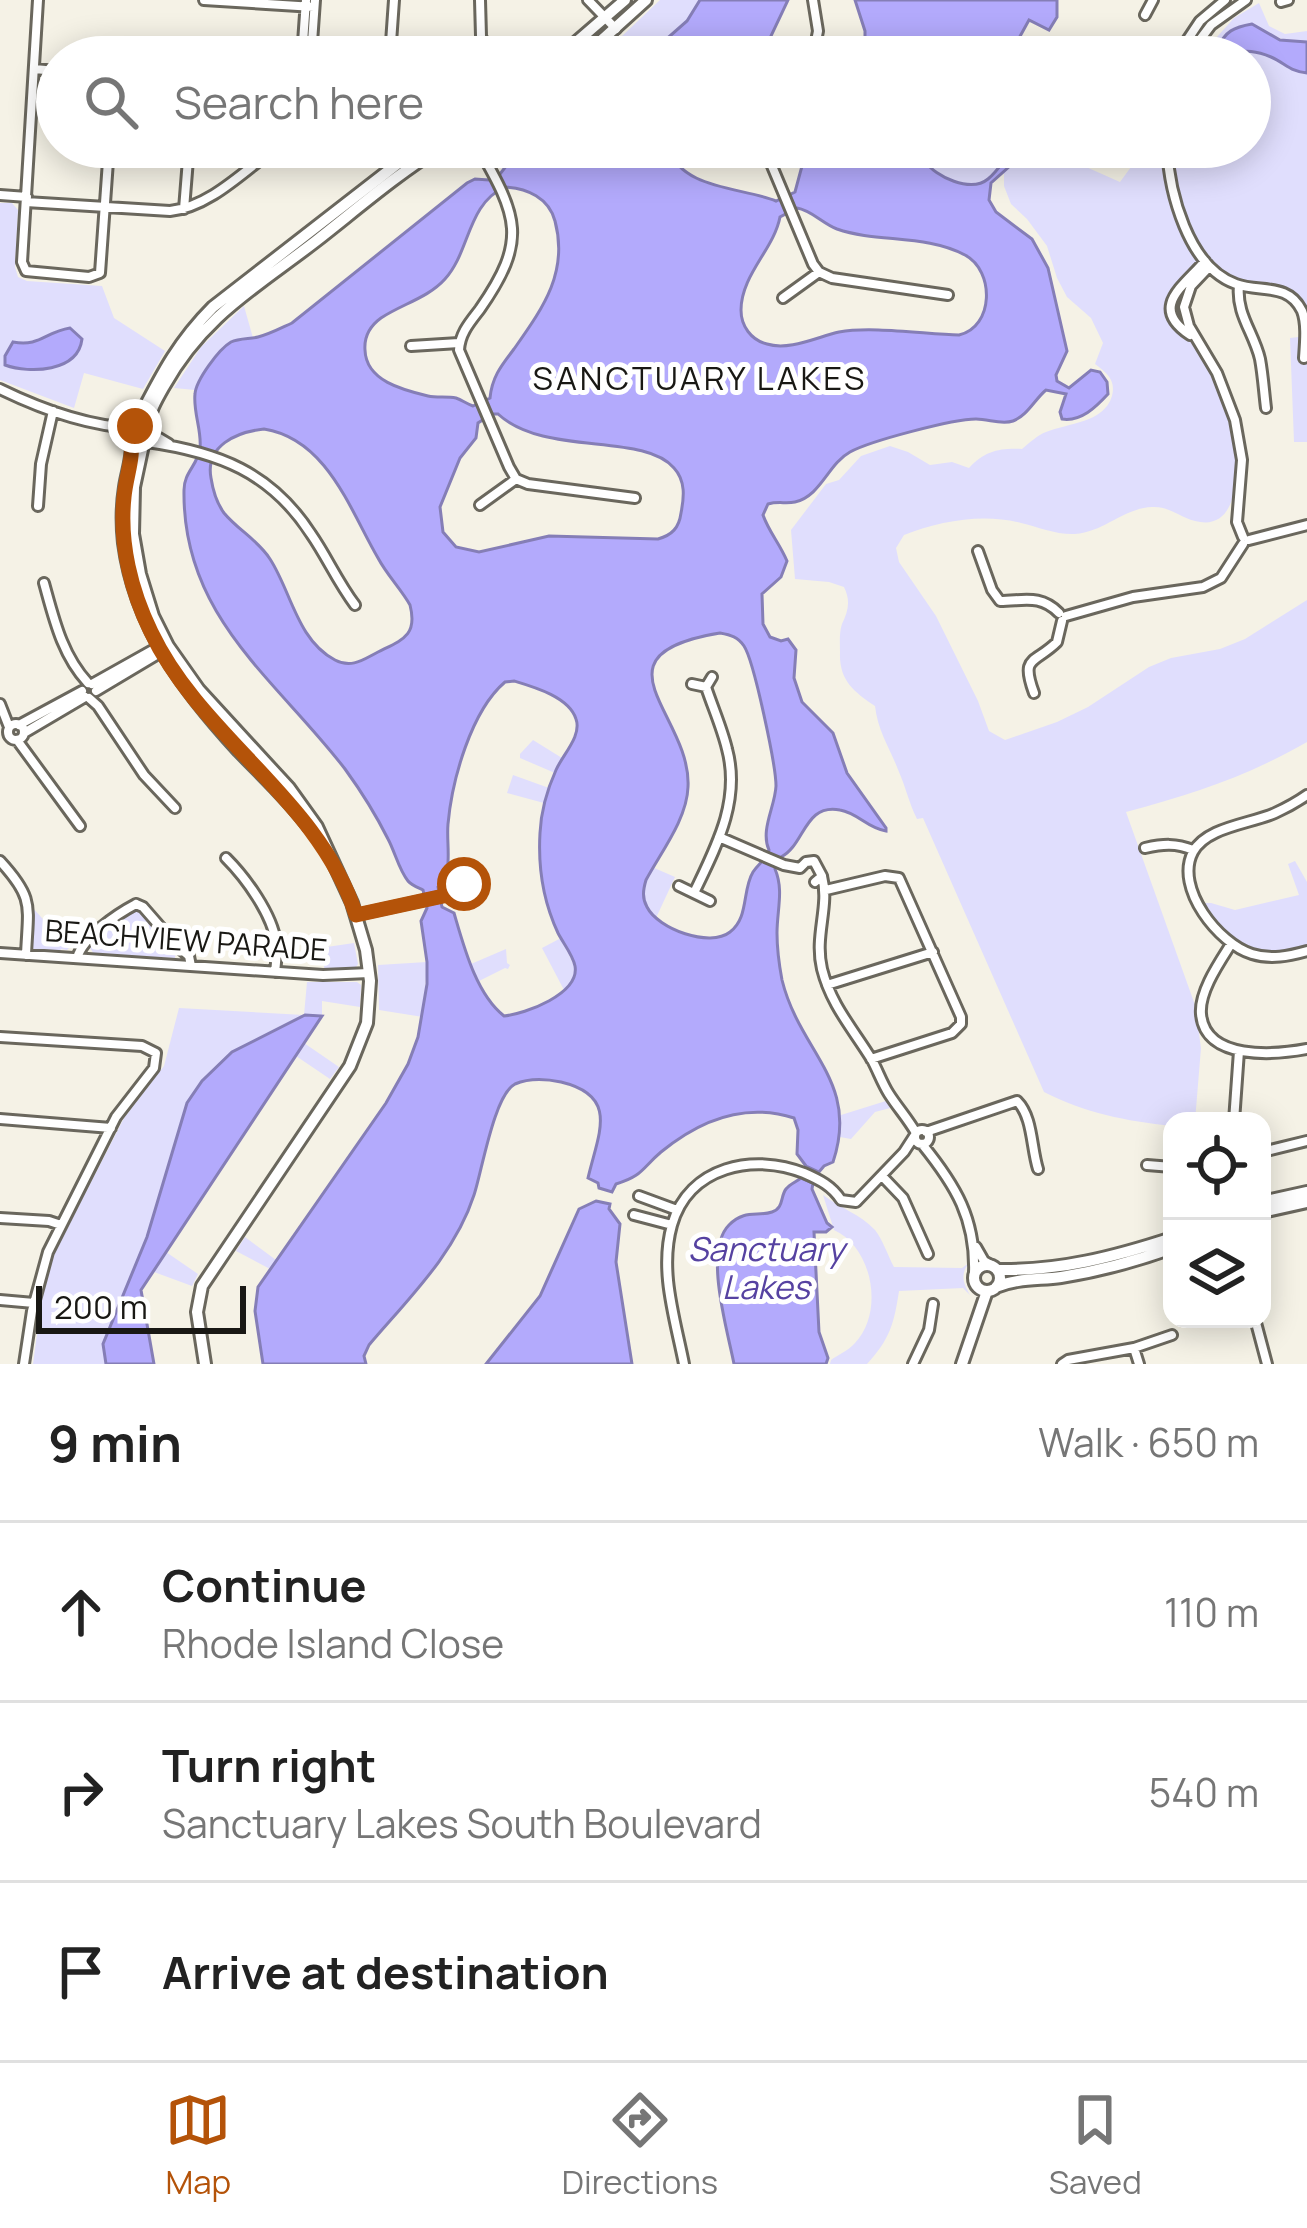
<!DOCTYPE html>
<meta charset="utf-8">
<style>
:root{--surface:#fff;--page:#f6f6f6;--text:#222;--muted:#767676;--line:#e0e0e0;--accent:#b45309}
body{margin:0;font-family:Manrope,sans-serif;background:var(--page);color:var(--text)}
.controls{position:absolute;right:36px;bottom:36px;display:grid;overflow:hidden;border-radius:24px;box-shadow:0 6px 30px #0003}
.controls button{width:108px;height:108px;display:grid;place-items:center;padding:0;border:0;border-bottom:3px solid var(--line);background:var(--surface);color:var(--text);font:60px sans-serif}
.scale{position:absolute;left:36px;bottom:30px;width:210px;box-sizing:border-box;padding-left:12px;border:6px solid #191814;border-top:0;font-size:33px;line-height:42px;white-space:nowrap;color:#191814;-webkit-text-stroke:9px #fff;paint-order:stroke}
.stop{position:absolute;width:36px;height:36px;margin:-27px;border:9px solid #b45309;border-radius:50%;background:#fff}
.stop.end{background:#b45309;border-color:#fff;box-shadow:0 3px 12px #0008}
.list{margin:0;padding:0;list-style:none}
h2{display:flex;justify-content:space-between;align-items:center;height:156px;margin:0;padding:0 48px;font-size:51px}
h2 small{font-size:39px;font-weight:400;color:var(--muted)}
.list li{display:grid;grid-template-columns:78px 1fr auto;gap:36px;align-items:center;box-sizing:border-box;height:180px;padding:0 48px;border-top:3px solid var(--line)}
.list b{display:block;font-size:45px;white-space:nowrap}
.list p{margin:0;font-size:39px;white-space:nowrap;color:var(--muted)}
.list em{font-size:39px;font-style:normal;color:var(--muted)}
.icon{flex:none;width:66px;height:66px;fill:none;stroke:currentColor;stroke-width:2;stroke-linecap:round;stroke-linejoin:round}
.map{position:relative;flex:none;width:1307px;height:1364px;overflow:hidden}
.search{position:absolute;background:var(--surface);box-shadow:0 6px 30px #0003;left:36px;right:36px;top:36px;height:132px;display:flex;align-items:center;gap:30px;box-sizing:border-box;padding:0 42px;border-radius:66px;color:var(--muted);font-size:45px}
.sheet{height:696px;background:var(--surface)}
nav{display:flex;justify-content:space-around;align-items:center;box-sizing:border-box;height:168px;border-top:3px solid var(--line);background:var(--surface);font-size:33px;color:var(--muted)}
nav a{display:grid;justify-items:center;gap:6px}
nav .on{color:var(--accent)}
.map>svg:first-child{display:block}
.green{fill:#e0defd}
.water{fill:#b3aafc;stroke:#857eb6;stroke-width:3;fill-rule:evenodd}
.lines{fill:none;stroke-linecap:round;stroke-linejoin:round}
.street-casing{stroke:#6a675d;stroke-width:14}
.secondary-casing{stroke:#6a675d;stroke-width:16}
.street{stroke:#fff;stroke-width:8}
.secondary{stroke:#fff;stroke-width:10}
.route{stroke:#b45309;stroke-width:15}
.labels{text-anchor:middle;stroke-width:10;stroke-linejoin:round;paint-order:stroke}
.street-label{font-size:30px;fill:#191814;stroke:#fff}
.neighbourhood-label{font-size:33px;letter-spacing:3px;fill:#191814;stroke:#fff}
.water-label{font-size:33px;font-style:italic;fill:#5642a1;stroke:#fff}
</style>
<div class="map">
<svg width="1307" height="1364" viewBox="0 0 1307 1364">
<rect width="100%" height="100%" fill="#f5f2e6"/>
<!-- green -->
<path class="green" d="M 660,0 L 700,0 L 687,21 L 646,57 L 600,57 Z
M 1259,3 L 1269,26 L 1285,34 L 1307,31 L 1307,42 C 1266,46 1263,8 1222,37 L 1230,53 C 1256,45 1280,61 1303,74 L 1307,73 L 1307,306 C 1279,271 1265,292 1233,276 C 1224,272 1216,264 1208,258 L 1172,291 C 1168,336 1194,334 1211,369 C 1224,393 1233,421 1235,447 C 1238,475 1238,532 1195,521 C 1179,517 1169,506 1152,507 C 1124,508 1104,532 1075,534 C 1057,535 1038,527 1021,523 C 983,513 940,521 904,535 L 896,548 L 899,562 L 936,616 L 978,701 L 989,731 L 1005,740 L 1057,722 L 1088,707 L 1149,667 L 1171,658 L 1220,649 L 1245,639 L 1307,600 L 1307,742 C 1246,777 1193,794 1126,812 L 1195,1005 L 1201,1048 L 1195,1121 L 1172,1121 L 1172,1126 C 1126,1121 1085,1113 1044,1092 L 923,818 L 917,819 C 909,803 906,788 899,772 C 890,748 878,732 875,706 C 854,692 839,680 840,653 C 840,643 839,633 842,624 C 848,611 851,601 844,587 L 829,582 L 795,579 L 791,530 L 826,484 L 839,480 L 861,456 L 890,446 L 908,452 L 930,465 L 952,462 L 969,468 C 985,451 999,448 1022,449 C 1029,443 1038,435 1046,432 C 1068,423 1104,423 1112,396 C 1116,380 1107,373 1095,364 L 1103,343 L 1091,318 L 1067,297 L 1057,278 L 1047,246 L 1027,219 L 1011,204 L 1004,186 L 1004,172 L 1025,147 L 1041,147 L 1120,182 L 1139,156 L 1175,164 L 1176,147 L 1250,147 L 1250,57 L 1199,57 L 1234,18 Z
M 927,147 L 1015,147 C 1006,157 998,171 988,179 C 971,193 935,177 925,161 Z
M 0,203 L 12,203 L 18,210 L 15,267 L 18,277 L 27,281 L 102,286 L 114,318 L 165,351 L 143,389 L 84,373 L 74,408 L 0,380 Z
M 244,306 L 253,338 L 232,342 L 197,383 L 195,390 L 174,388 L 201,347 Z
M 1307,336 L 1307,442 L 1294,442 L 1290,338 Z
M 533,740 L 562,758 L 555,773 L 520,758 L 520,754 Z
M 513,775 L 549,788 L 544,803 L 507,793 Z
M 1295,861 L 1307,882 L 1307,953 C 1254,969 1217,954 1193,903 L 1211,903 L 1235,910 L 1299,895 L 1288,864 Z
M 652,867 L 675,877 L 656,918 C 640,901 642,888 652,867 Z
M 131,906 L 143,907 L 176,951 L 175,958 L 95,956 L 89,946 Z
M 32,907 L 69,948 L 67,950 L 61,949 L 60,954 L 33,950 L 30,941 Z
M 561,938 L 576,970 L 572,982 L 564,990 L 542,948 Z
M 354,943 L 358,964 L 354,970 L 325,971 L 320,948 Z
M 506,949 L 507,963 L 510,965 L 508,969 L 505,968 L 479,981 L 471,964 Z
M 427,962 L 423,1017 L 379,1010 L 378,965 Z
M 307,982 L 357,982 L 361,985 L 360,1007 L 322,1001 L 322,1016 L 304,1043 L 339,1067 L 330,1079 L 296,1056 L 166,1252 L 198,1274 L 192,1286 L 154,1272 L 141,1290 L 154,1364 L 33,1364 L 42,1297 L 53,1256 L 124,1118 L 164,1066 L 179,1008 L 304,1015 Z
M 889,1100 L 894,1107 L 875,1112 L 851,1139 L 840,1137 L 841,1115 Z
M 823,1195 C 840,1208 860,1214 875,1230 C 883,1240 888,1256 894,1267 L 962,1268 L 969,1263 C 960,1274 963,1283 970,1295 L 963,1288 L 899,1291 C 894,1324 890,1339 867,1364 L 830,1364 L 831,1360 C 838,1355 849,1350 855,1343 C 885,1311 872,1247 834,1230 Z
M 245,1237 L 276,1260 L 270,1269 L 236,1251 Z"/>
<!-- water -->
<path class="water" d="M 700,0 L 788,0 L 761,57 L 646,57 L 687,21 Z
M 855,0 L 1057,0 L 1057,17 L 1049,30 L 1029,20 L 1012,51 L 1011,57 L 865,57 L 865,31 Z
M 1252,24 L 1280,40 L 1307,42 L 1307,73 C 1291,72 1285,63 1271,57 C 1250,48 1242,52 1221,53 L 1218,49 C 1224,31 1235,27 1252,24 Z
M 548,147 L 668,147 C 681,190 742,187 776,201 L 795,192 L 802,166 L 815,147 L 927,147 L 925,161 C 935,177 971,193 988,179 C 998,171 1006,157 1015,147 L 1025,147 L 1011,165 L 991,183 L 989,200 L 996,212 L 1032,239 L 1048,268 L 1067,351 L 1056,375 L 1057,381 L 1069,388 L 1091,370 L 1100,372 L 1107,382 L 1108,394 C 1096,407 1081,422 1062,419 L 1060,412 L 1066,394 L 1046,390 C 1035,399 1027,416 1013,421 C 1001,425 989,419 976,419 C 953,419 870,441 850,452 C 828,464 821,496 795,502 C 786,504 778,501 768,504 L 763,515 C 769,532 780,544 787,561 L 781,577 L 762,594 L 763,624 L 770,637 L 781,641 L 788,639 L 796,650 L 794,678 L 802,702 L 833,733 L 847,773 L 886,828 L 886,831 C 867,828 858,813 840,810 C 804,803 805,845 781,857 L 775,869 C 784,890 777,910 777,933 C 777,949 779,964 782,980 C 800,1053 860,1081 833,1162 L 824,1166 L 819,1172 L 806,1166 L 797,1154 L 798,1130 L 794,1118 C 744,1102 700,1120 661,1152 C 642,1168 643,1176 616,1184 L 612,1192 L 599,1188 L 598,1183 L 588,1178 C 598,1134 620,1096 561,1082 C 547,1079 529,1078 515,1084 C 494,1095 482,1171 474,1195 C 455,1254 408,1299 369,1345 L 364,1356 L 366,1364 L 263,1364 L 255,1311 L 258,1287 L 386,1103 L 408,1064 L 418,1037 L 427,984 L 427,962 L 421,921 L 427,908 L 423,890 C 419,888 411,885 408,881 C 399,870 395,852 388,839 C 376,815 361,791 345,769 C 276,679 182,617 184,490 C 184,472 198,465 200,448 C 202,431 193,412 195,394 C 196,380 219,349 231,342 C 239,338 250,339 258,337 C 270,334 281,328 292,323 L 467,183 L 475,179 L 489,180 L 500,174 L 510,161 ZM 505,187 C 527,188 549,198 555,221 C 569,273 542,309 514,349 C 501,366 492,377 490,398 L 473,406 C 467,404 462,400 456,398 C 447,396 437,398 428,396 C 403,390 366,381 365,350 C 364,337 370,326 381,318 C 402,304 428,298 445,279 C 470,252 467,204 505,187 ZM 797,208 C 811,210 822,223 837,229 C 877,243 926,234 965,255 C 995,271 994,327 959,335 C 925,334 871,326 839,332 C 817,337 789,351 767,344 C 751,340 741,326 741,310 C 741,275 774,249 780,217 ZM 492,414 L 498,414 C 545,457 643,432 674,468 C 686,481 684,498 681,513 C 679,528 672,535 658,539 L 549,536 L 479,552 L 456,547 L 443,532 L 440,507 L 460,458 L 476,438 L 478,423 ZM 264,429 C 327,439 350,510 378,558 C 387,575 401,589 410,605 C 418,636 402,640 378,652 C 364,659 352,669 335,660 C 297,640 291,591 270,559 C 258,540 238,530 224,513 C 216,502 213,491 211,478 C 205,446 236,432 264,429 ZM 720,633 C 731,635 738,637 744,646 C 754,661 776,766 776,786 C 775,807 760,830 769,850 C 765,861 759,863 753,872 C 742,890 749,918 730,932 C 710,948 658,929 647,907 C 642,898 643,890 646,880 C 661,852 687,819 688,787 C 692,715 586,655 720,633 ZM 514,681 C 534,687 569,697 576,719 C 582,736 563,754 556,770 C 547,790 541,811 540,833 C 538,867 543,901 558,933 C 563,943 573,955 575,966 C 580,994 525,1014 504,1016 C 476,994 464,947 454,913 L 442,907 L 438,887 C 454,871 446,846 448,824 C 452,780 471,711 505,682 Z
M 70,328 L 82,339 C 78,372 30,374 5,365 L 5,356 L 13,342 C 40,347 45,332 70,328 Z
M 305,1015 L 322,1016 L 141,1290 L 154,1364 L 106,1364 L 103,1344 L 147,1237 L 187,1103 L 202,1081 L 232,1052 Z
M 801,1178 L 813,1183 L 812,1189 L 827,1223 L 832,1227 L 826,1232 L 814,1232 L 819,1332 L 828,1358 L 826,1364 L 734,1364 C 728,1332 703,1251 729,1225 C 745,1209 757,1217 772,1212 C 784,1208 780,1197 786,1189 C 790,1184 796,1182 801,1178 Z
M 596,1201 L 610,1204 L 609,1209 L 620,1224 L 616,1262 L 632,1364 L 486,1364 L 540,1296 L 579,1209 Z"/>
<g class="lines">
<!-- street casing -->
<g class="street-casing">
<path id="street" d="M 38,0 L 22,262 L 26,271 L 89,277 L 100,273 L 109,147
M 204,0 L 314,7
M 480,0 L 481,36 L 489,57
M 588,0 L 616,29
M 1281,2 L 1288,0
M 1145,15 L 1153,0
M 302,57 L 306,0
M 311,57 L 315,0
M 390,57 L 394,0
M 813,57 L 818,31 L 813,0
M 1176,57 L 1200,21 L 1225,0
M 1187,57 L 1211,25 L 1246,0
M 34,69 L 57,71
M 478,147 C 518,217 528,240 480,309 C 470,322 460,333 459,350 L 509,467 L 516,479 L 528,484 L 635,498
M 764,147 L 813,264 L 819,272 L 832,278 L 948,295
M 1167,147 C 1169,192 1188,267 1236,284 C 1260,293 1288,282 1302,311 C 1307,324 1305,343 1304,358
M 0,195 L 27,197
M 26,202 L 170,211 C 210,207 245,170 277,147
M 184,209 L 189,147
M 1209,267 L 1191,286 L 1184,307 L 1189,326 L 1217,373 L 1235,420 L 1242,460 L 1237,522 L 1243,537
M 1239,286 C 1236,314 1254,333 1260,359 C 1263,375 1264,392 1266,408
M 783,298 L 819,272
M 1190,335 C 1148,307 1184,286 1205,261
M 411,346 L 459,343
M 0,389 C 41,409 87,426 133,428
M 114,428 L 130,437
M 149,432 L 169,444
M 147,442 C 218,452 271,472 311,534 C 327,557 337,581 355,605
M 480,505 L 516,479
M 38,506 L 41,464 L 53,411
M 1249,540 L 1307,525
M 978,551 L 992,590 L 1000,601 C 1024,601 1040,594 1059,613
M 44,583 C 54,619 62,655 88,683
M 1066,616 L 1133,597 L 1203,587 L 1221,578 L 1243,544
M 92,684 L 158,647 L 165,646
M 692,684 L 706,687 L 712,677
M 96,691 L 163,651
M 1034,693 C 1020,655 1035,664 1057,642 L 1062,621
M 89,698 L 98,706 L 144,775 L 175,808
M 0,704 L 9,727
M8 732a8 8 0 1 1 16 0a8 8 0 1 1-16 0Z
M 19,725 L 82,691
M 24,733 L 85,697
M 17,740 L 80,826
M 1307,795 C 1297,802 1286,808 1275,813 C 1250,824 1206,827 1193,852 C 1174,888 1219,944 1252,954 C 1271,960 1289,956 1307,951
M 719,837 L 784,865 L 800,868 L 806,862 L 814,861 L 822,876 L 815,882
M 1145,848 C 1163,844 1176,843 1193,850
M 226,858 C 246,878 272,914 276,942 C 278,952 276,962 275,972
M 0,861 C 35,899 28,906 26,955
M 822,876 C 830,907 814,935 822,969 C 831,1005 853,1029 872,1060 C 878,1071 882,1083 889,1094 C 898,1108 908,1119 916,1133
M 679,886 L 710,901
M 826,890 L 885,876 L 899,878 L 961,1017 L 961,1024 L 952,1033 L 871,1059
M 694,893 C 716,847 741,801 727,749 C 722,728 713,708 706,687
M 448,895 L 454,886 L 464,884 L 474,889
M 136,904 L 143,907 L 177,946 L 189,956 L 191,966
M 356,915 L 448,895 C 458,903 465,897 474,889
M 1231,944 C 1219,963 1199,992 1201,1014 C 1205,1061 1275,1055 1307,1049
M 0,953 L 323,975 L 369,973
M 77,958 C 83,937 117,914 136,904
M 827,985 L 933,952
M 0,1037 L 142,1046 L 156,1053 L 154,1068 L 116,1117 L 48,1252 L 32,1311 L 24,1364
M 0,1119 L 111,1128
M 1234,1121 L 1239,1051
M915 1137a7 7 0 1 1 14 0a7 7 0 1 1-14 0Z
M 926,1132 L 1017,1101 C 1033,1117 1031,1147 1038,1169
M 922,1144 C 956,1186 976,1219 974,1274
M 1262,1152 L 1307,1141
M 1147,1165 L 1172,1167
M 882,1176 L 903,1198 L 928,1254
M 639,1196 L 677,1210
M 634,1215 L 672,1225
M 0,1218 L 49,1221 L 61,1225
M 976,1247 L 984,1261 L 991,1265
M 0,1300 L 34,1303
M 1255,1319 L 1267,1364
M 1134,1348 L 1139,1364
M 684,1364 C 675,1318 659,1271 672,1225 C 689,1166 754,1153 804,1173 C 820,1180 832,1186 841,1200 L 856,1202 L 904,1152 L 915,1135
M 913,1364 L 929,1330 L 933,1304
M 1062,1364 L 1068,1360 L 1134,1348 L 1172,1335"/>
</g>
<!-- secondary casing -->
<g class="secondary-casing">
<path id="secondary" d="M 559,57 L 625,0
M 583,57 L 646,0
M130 435a10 10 0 1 1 20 0a10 10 0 1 1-20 0Z
M 135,426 C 159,380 175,345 213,307 L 419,147
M 147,428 C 149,412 156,400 164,386 C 203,316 255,288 316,241 C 357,209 396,175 441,147
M 132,442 C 133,458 127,472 125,487 C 122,506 122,525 124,543 C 135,627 184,691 239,751 C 263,776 288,799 309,827
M 143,445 L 134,487 L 133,534 L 140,574 L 153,616 L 168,646 L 199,690 L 289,788 L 317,827 L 352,903 L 366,950 L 370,981 L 367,1023 L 350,1066 L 202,1286 L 197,1312 L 205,1364
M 1262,1202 L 1307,1192
M 1262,1212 L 1307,1202
M974 1278a13 13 0 1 1 26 0a13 13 0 1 1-26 0Z
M 998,1270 C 1059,1271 1114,1257 1172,1238
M 996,1287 C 1017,1278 1039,1280 1061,1277 C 1099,1271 1136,1261 1172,1248
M 962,1364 L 987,1291"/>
</g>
<!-- street -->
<use href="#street" class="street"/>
<!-- secondary -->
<use href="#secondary" class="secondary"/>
</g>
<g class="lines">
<!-- route -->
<path class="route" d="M 135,426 L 130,434 C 135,456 126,475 124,497 C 119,543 131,591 151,632 C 202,739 319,799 356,915 L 448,895 L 454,886 L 464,884"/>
</g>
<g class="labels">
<!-- street labels -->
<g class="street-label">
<text transform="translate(186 941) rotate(4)" y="10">BEACHVIEW PARADE</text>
</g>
<!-- neighbourhood labels -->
<g class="neighbourhood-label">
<text x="700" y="390">SANCTUARY LAKES</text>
</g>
<!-- water labels -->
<g class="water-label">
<text x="766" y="1261">Sanctuary<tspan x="766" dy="38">Lakes</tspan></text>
</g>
</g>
</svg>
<div class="controls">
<button><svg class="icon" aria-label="locate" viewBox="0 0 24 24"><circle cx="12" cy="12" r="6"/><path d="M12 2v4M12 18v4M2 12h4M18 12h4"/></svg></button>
<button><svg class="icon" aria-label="layers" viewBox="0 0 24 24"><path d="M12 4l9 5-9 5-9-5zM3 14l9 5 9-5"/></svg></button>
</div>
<div class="scale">200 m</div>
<div class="stop" style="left:464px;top:884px"></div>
<div class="stop end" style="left:135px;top:426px"></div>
<div class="search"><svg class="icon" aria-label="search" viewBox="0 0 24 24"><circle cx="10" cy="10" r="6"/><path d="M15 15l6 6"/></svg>Search here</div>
</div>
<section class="sheet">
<h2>9 min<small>Walk · 650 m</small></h2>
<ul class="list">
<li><svg class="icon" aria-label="ahead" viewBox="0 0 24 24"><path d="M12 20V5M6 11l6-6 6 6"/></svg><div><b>Continue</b><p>Rhode Island Close</p></div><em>110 m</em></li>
<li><svg class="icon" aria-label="right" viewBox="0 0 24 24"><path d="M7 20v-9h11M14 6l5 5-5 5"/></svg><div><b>Turn right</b><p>Sanctuary Lakes South Boulevard</p></div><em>540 m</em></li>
<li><svg class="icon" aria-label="arrive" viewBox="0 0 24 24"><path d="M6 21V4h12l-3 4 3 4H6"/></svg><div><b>Arrive at destination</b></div></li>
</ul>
</section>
<nav>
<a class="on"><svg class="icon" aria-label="map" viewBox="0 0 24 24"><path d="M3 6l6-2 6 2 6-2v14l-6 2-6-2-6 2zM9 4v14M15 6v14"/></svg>Map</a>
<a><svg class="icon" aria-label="directions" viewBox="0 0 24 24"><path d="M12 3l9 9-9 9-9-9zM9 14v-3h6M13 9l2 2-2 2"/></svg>Directions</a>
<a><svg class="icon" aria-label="saved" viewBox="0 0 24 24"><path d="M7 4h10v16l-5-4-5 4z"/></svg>Saved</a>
</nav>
